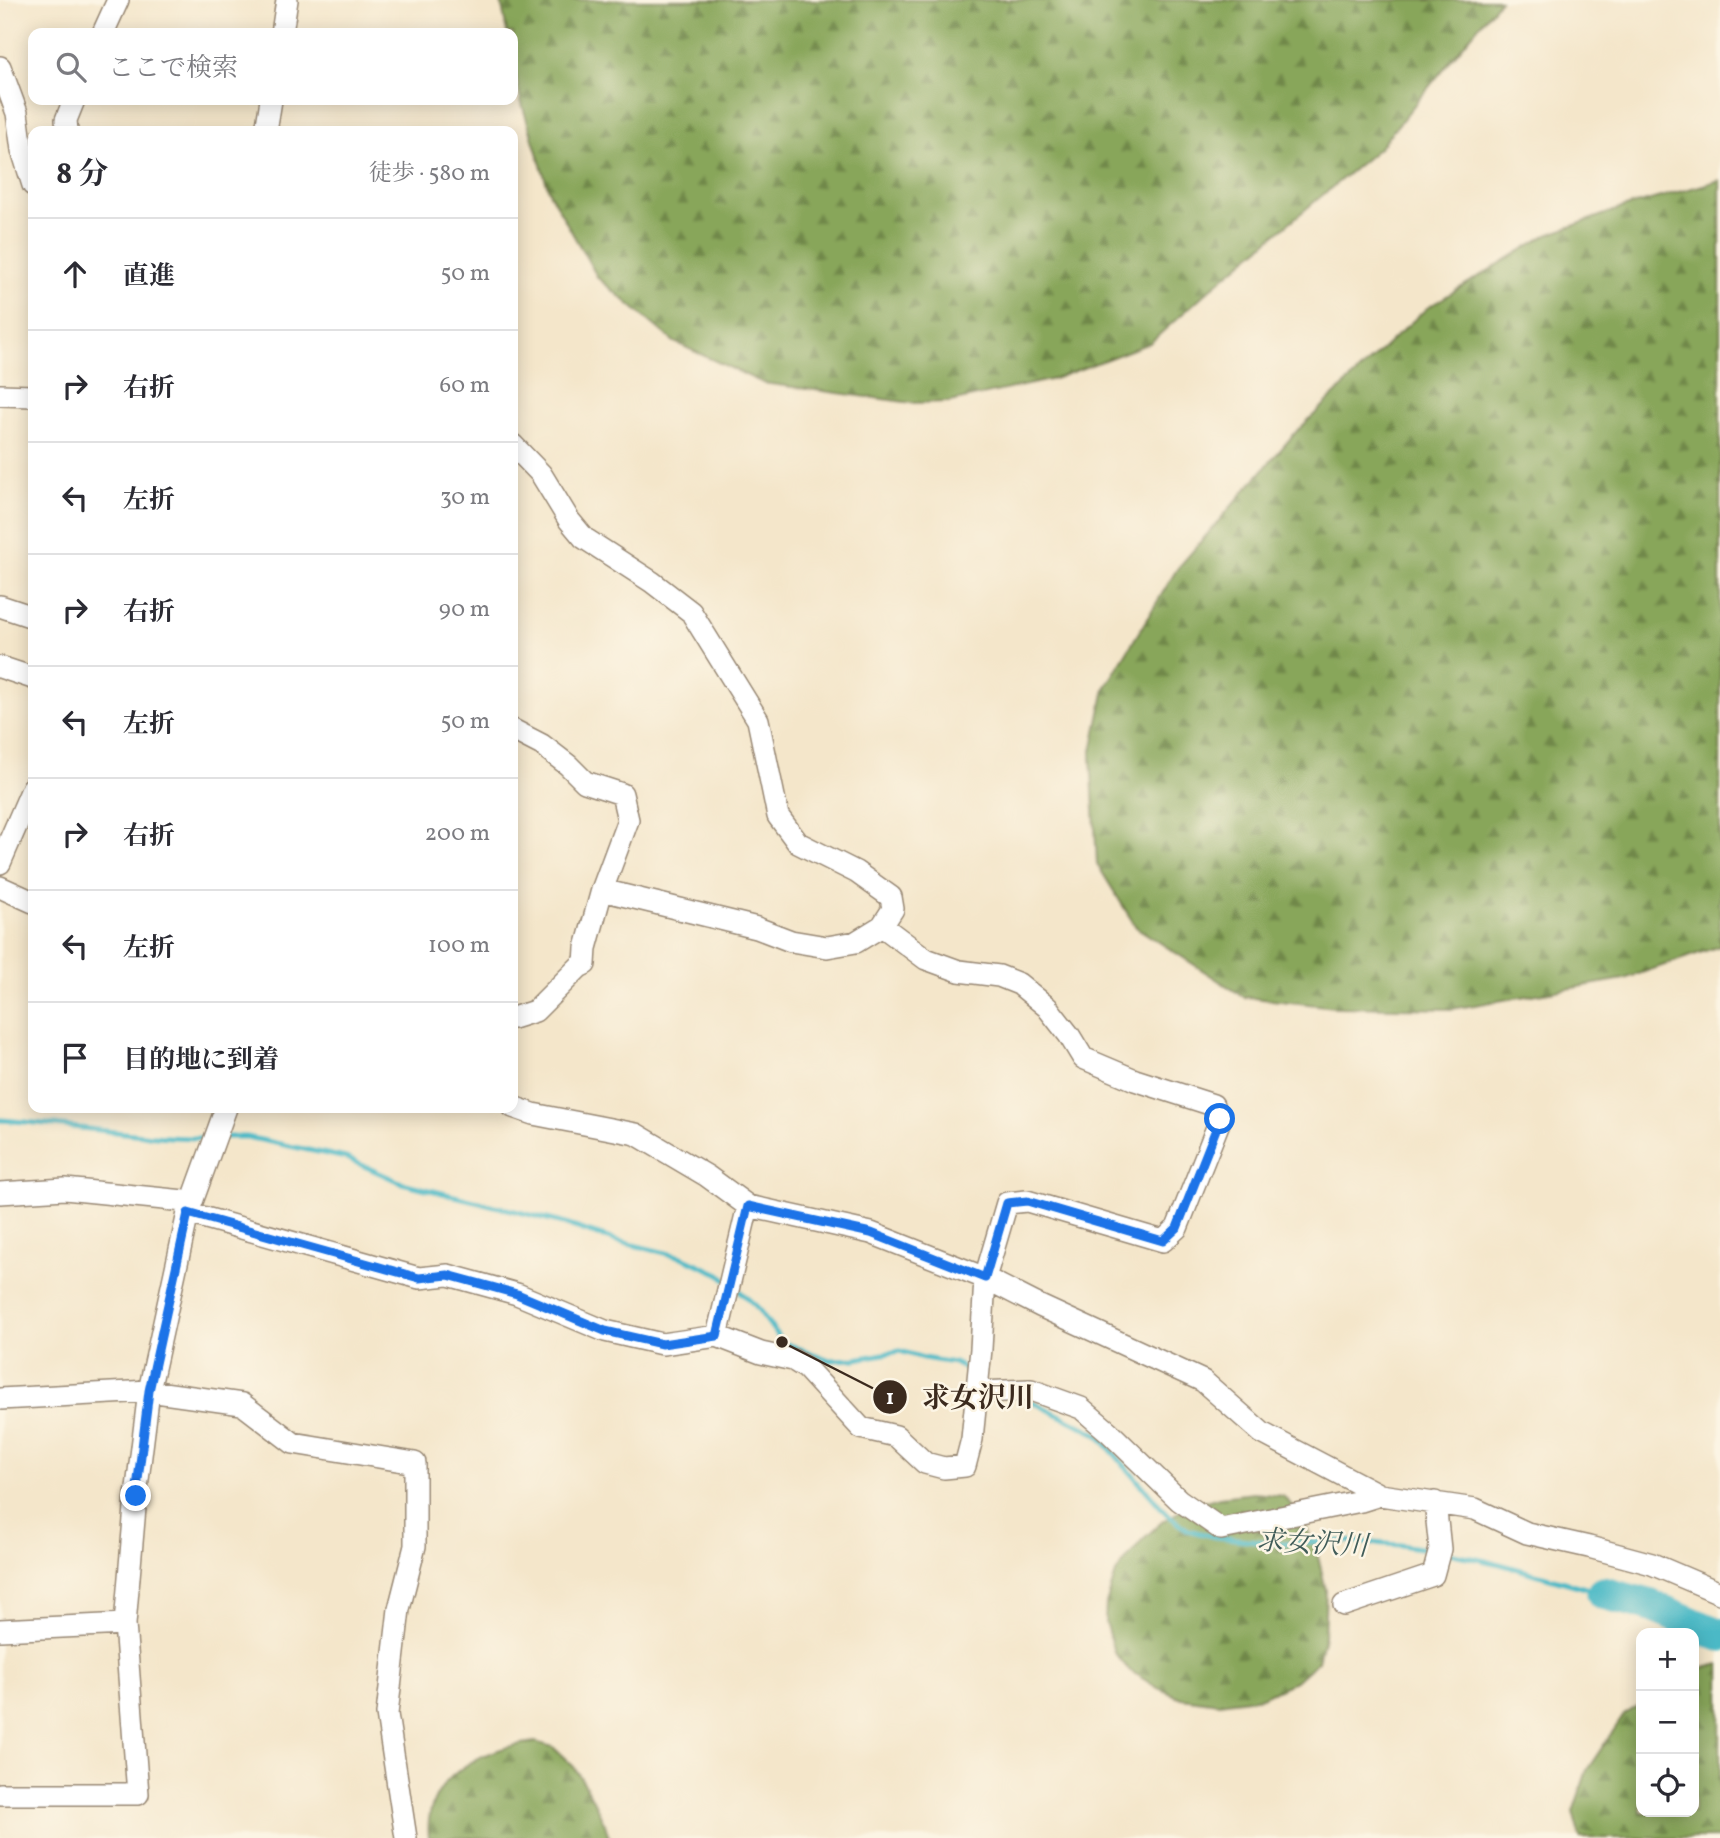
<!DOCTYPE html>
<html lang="ja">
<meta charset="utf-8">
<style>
:root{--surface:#fff;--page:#f7f7f7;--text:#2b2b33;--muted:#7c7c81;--line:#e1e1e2}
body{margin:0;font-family:Vollkorn,"Noto Serif JP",serif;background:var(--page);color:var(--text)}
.controls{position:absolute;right:21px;bottom:21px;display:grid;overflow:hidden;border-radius:14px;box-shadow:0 4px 18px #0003}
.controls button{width:63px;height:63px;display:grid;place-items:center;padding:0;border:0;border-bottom:2px solid var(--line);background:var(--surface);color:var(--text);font:35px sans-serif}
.stop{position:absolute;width:21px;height:21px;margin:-16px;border:5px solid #1a73e8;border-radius:50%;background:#fff}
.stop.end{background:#1a73e8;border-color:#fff;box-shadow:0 2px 7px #0008}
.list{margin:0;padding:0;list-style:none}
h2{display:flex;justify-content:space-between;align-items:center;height:91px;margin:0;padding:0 28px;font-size:30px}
h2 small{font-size:23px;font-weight:400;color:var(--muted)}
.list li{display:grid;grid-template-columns:46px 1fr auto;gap:21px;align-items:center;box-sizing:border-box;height:112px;padding:0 28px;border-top:2px solid var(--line)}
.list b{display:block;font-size:26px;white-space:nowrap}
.list em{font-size:23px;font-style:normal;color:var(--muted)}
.icon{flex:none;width:38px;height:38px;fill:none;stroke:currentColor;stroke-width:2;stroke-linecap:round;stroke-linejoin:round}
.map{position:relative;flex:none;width:1720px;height:1838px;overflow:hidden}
.search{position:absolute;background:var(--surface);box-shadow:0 4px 18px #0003;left:28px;top:28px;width:490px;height:77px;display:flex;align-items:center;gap:18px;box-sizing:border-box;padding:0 24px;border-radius:14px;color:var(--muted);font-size:26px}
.panel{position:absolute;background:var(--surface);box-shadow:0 4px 18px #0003;left:28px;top:126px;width:490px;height:987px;border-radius:14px}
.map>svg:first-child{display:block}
.forest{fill:url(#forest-firs);stroke:#62683c;stroke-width:2}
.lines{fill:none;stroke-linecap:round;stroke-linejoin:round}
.stream{stroke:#4cb9c6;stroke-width:5}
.river{stroke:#4cb9c6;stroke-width:33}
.minor-casing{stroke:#988874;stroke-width:24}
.minor{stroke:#fff;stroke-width:21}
.route{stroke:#1a73e8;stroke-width:9}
.labels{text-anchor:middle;stroke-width:5;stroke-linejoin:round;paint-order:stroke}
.water-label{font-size:28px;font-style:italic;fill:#415c59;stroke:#fcf5e5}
.leader{fill:none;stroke:#3b2a1e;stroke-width:2.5}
.callout-dot{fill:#3b2a1e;stroke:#fcf5e5;stroke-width:2.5}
.mark-label{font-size:21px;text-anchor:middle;font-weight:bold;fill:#fff}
.callout-label{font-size:28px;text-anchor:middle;font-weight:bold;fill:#3b2a1e;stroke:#fcf5e5;stroke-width:5;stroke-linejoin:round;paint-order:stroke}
</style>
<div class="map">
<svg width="1720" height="1838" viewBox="0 0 1720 1838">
<defs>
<pattern id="forest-firs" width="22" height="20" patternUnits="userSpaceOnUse" patternTransform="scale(1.75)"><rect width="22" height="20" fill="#88a65a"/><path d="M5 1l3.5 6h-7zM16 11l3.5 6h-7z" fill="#70874a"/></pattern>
</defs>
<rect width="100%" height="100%" fill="#fcf5e5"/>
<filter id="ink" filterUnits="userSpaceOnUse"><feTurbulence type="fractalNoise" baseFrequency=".0143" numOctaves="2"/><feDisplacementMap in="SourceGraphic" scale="14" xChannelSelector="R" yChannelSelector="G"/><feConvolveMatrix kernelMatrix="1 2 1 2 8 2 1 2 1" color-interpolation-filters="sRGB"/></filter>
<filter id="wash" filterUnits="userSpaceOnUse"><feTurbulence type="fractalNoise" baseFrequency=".00686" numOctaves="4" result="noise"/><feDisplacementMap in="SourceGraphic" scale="28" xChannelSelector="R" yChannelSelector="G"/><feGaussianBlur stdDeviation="1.57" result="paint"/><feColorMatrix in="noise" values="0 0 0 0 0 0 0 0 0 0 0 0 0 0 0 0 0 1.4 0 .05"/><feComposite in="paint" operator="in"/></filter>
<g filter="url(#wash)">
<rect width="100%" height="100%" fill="#f4e6ca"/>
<!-- forest -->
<path class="forest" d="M 501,0 L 1500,0 L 1379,148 L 1210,289 L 1150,343 L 1054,379 L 950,402 L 912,403 L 763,383 L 674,342 L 598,278 L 550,194 L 521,101 L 513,60 L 513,33 L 507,33 Z
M 1720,180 L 1720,946 L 1624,979 L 1452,1009 L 1335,1007 L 1244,997 L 1136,927 L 1097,864 L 1091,756 L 1105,688 L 1177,569 L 1295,433 L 1393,339 L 1427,308 L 1545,236 L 1622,208 Z
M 1254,1493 L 1283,1496 L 1300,1514 L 1316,1548 L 1326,1590 L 1324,1636 L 1318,1661 L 1296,1681 L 1262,1697 L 1219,1703 L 1181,1698 L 1158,1688 L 1129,1670 L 1114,1652 L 1105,1622 L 1106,1604 L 1116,1573 L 1143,1539 L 1163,1521 L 1189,1506 L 1219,1497 Z
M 1720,1664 L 1720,1838 L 1580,1838 L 1573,1812 L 1587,1770 L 1624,1715 L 1641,1704 L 1641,1812 L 1694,1812 L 1694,1670 Z
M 535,1742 L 553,1747 L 574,1767 L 586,1786 L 605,1824 L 609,1838 L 429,1838 C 422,1777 484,1748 535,1742 Z"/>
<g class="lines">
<!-- stream -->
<path class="stream" d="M 0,1120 C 70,1124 140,1139 210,1138
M 220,1137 L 247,1137 L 346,1158 L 402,1183 L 559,1222 L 617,1241 L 682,1257 L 720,1274 L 726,1280
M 734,1286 L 756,1306 L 782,1342 L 830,1360 L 856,1359 L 900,1351 L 923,1358 L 954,1363 L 974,1373
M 1027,1399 L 1097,1434 L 1167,1514 L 1188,1530 L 1215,1537 L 1280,1543 L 1344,1541 L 1400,1545 L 1434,1550
M 1444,1552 L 1500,1564 L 1603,1593"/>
<!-- river -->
<path class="river" d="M 1603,1593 L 1649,1605 L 1720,1635"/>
</g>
</g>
<g filter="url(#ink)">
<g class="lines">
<!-- minor casing -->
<g class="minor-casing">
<path id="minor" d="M 103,33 L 118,0
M 282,33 L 287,0
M 0,67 L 17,113 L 22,150 L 33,185
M 67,131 L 66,120 L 74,100
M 266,131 L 271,100
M 0,395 L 33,396
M 513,445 L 541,474 L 569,520 L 584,538 L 652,582 L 691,612 L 758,720 L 778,816 L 798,843 L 856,872 L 891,897 L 893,909 L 882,926 L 856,942 L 827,947 L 791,941 L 757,928 L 602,890 L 586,948 L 585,964 L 579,967 L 535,1011 L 513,1018
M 0,606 L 33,617
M 0,667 L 33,678
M 513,730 L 542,745 L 568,765 L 585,782 L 622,794 L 628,820 L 602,890
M 0,863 L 33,787
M 0,887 L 33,902
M 882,926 L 926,959 L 959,971 L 999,976 L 1019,984 L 1047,1007 L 1069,1035 L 1083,1058 L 1135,1080 L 1213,1105
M 513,1107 L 533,1114 L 636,1134 L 707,1176 L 748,1206 L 871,1233 L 985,1278 L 1040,1306 L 1203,1381 L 1262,1433 L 1380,1495 L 1475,1509 L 1527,1533 L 1589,1547 L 1652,1564 L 1720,1593
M 0,1193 L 65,1189 L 184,1201 L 188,1213
M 188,1213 L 419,1278 L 448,1275 L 517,1294 L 605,1331 L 662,1344 L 717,1336 L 748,1206
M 717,1336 L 761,1353 L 793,1360 L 806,1368 L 861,1428 L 896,1436 L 925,1463 L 944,1468 L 965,1466 L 972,1439 L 981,1349 L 985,1278 L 1007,1203 L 1027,1201 L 1163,1241 L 1177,1228 L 1220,1120
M 977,1392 L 1031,1390 L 1081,1408 L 1109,1432 L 1179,1500 L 1221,1529 L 1361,1501 L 1380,1495
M 0,1399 L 149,1391 L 242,1404 L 293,1443 L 415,1463 L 415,1546 L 399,1609 L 387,1714 L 406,1838
M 1344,1605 L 1433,1575 L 1440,1549 L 1435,1502
M 0,1630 L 125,1624
M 0,1794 L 138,1794 L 125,1624 L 136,1496 L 149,1391 L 188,1213 L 226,1108"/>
</g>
<!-- minor -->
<use href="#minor" class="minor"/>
</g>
</g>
<g class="lines" filter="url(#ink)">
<!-- route -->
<path class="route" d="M 136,1496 L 149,1391 L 188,1213 L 419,1278 L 448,1275 L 517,1294 L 605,1331 L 662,1344 L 717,1336 L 748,1206 L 871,1233 L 985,1278 L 1007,1203 L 1027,1201 L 1163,1241 L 1177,1228 L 1220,1119"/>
</g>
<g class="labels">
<!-- water labels -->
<g class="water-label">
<text transform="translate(1312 1542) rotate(3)" y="10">求女沢川</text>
</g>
</g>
<!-- callouts -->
<path class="leader" d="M782 1342L890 1397"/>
<g class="callout-dot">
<circle cx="782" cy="1342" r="7"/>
<circle cx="890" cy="1397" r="18"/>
</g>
<g class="mark-label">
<text x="890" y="1404">1</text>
</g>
<g class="callout-label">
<text x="978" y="1407">求女沢川</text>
</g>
</svg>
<div class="controls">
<button>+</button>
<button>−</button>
<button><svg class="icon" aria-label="locate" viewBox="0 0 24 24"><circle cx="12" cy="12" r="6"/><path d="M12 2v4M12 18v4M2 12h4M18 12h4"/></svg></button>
</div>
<div class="stop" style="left:1220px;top:1119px"></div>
<div class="stop end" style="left:136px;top:1496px"></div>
<div class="search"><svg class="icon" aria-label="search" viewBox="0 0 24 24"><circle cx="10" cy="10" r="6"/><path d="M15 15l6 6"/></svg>ここで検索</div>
<section class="panel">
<h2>8 分<small>徒歩 · 580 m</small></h2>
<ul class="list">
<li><svg class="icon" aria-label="ahead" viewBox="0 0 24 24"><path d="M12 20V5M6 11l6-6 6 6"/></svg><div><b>直進</b></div><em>50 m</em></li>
<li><svg class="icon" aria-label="right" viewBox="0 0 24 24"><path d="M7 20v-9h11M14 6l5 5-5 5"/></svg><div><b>右折</b></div><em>60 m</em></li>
<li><svg class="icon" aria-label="left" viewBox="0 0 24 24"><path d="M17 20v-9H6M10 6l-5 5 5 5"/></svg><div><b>左折</b></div><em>30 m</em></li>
<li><svg class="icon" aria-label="right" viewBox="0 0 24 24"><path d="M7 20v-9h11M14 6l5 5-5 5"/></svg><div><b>右折</b></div><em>90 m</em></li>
<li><svg class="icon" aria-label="left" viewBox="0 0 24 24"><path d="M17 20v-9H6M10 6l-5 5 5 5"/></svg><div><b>左折</b></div><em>50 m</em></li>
<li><svg class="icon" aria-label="right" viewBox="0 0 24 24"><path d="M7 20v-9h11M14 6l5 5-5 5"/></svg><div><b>右折</b></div><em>200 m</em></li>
<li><svg class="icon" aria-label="left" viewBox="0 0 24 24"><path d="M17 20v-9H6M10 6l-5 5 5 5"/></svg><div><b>左折</b></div><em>100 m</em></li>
<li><svg class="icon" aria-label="arrive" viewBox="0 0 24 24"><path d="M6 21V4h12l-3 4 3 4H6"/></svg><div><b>目的地に到着</b></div></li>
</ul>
</section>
</div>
